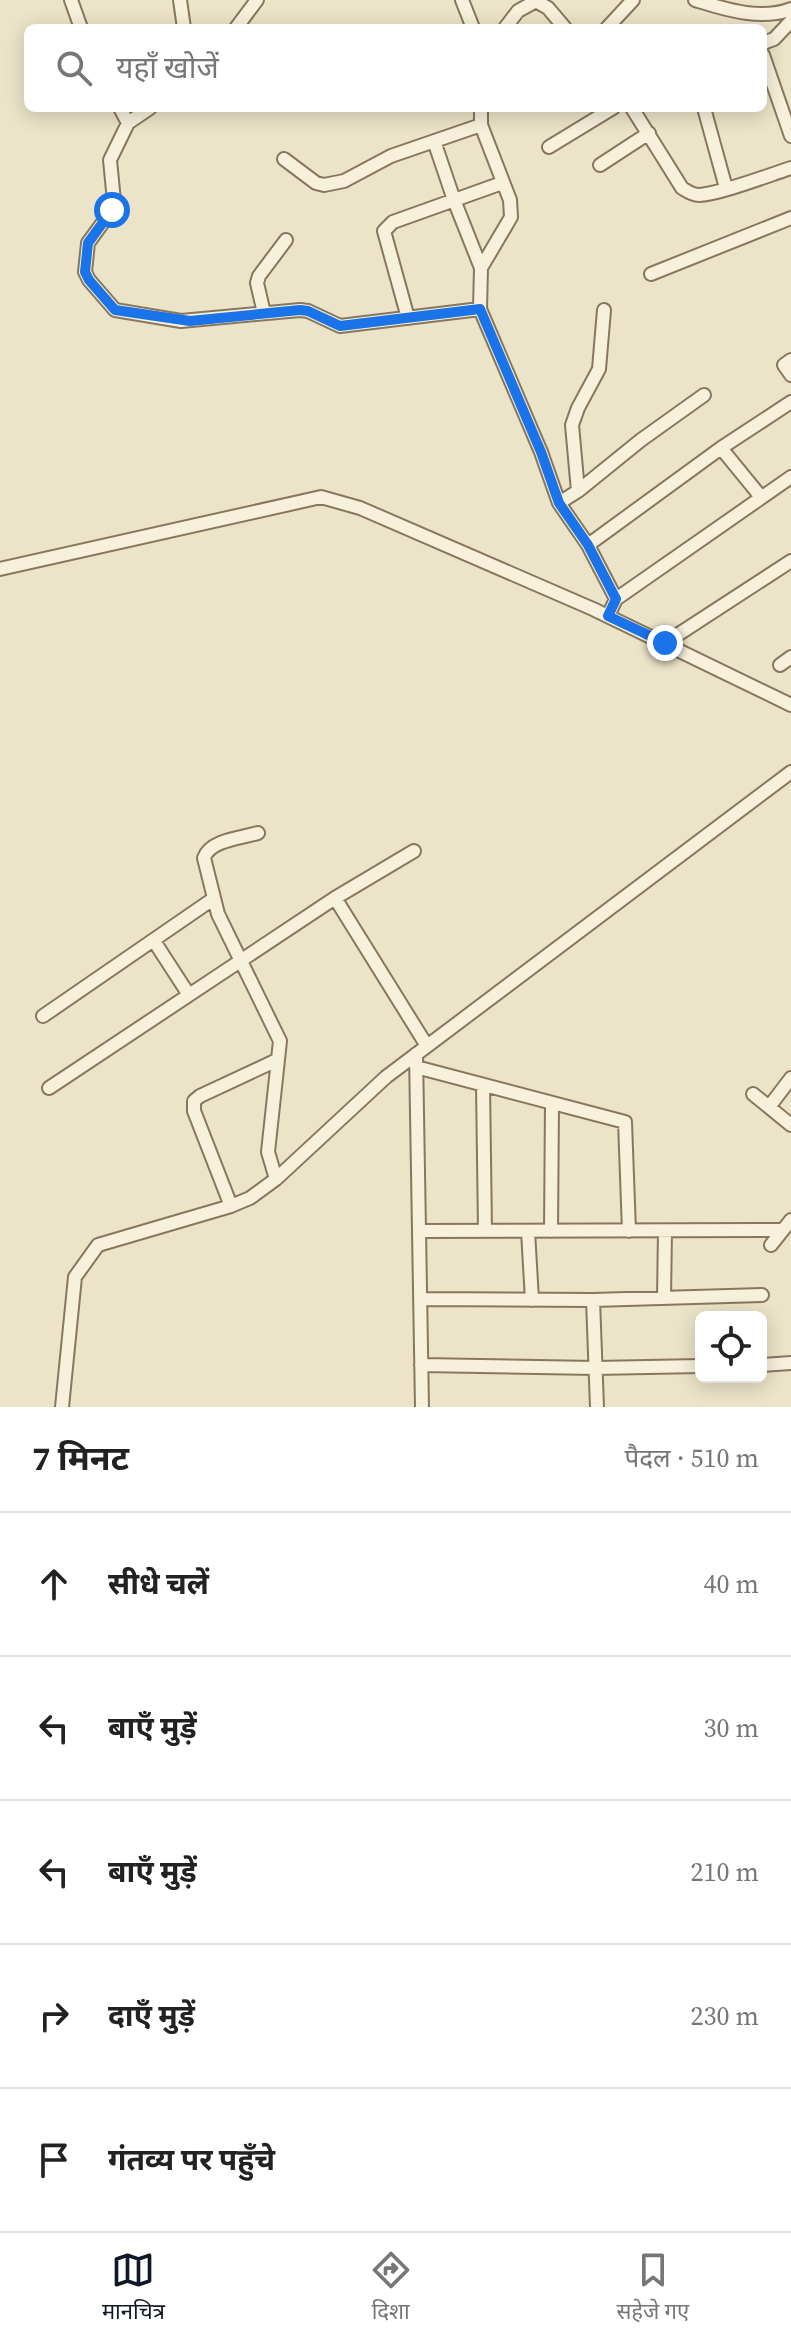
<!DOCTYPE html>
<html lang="hi">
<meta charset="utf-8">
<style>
:root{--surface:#fff;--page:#f6f6f6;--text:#222;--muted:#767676;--line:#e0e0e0;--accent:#111827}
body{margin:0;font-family:"Source Serif 4","Noto Sans Devanagari",serif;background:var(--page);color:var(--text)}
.controls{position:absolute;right:24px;bottom:24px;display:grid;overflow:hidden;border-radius:12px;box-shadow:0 4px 20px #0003}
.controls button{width:72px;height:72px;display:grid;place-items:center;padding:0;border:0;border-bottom:2px solid var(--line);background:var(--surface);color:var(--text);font:40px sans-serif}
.stop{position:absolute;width:24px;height:24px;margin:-18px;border:6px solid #1a73e8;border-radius:50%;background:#fff}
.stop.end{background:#1a73e8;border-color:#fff;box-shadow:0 2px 8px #0008}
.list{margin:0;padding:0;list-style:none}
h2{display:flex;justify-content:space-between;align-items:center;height:104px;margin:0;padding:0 32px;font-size:34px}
h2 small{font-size:26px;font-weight:400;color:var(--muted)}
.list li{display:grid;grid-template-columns:52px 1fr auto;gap:24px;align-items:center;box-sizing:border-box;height:144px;padding:0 32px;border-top:2px solid var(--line)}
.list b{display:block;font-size:30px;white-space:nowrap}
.list em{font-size:26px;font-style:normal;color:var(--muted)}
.icon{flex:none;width:44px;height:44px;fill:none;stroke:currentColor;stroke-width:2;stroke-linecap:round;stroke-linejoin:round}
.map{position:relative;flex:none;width:791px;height:1407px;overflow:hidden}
.search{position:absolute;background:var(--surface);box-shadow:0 4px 20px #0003;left:24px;right:24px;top:24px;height:88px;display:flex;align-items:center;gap:20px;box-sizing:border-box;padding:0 28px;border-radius:12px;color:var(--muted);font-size:30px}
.sheet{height:824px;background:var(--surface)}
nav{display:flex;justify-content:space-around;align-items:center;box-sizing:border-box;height:112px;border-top:2px solid var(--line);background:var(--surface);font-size:22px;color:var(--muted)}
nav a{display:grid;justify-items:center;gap:4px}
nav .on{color:var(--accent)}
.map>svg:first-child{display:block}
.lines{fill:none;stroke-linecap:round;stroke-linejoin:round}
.minor-casing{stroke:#88775e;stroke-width:16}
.minor{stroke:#f7f1db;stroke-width:12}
.route{stroke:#1a73e8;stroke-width:10}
</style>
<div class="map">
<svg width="791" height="1407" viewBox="0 0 791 1407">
<rect width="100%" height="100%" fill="#ece4c8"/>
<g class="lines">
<!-- minor casing -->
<g class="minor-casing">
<path id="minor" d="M 71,0 L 81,28
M 180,0 L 184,28
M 462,0 L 473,28
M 695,0 C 725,9 760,21 791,9
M 236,28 L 257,0
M 505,28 L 518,11 L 536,1 L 548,8 L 565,28
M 607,28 L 633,0
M 763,43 L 774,39 L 791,21
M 763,55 L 791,136
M 120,108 L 128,123
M 150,108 L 128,123 L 110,160 L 114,201 L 112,210 L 88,243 L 85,272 L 89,280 L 115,310 L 181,321 L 300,310 L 308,311 L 340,326 L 480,309
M 481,108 L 481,125 L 510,200 L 511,217 L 481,268 L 480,309 L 541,452 L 559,503 L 588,545 L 616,599 L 608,616
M 632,108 L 682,188 C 687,191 692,195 699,195 C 720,194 769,175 791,168
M 704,108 L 726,188
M 434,141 L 454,200 L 481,268
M 549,147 L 613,108
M 284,159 L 316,183 L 324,185 L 344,181 L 391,156 L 481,125
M 600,165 L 649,133
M 651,274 L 791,218
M 264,313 L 257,283 L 259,276 L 286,240
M 408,318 L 384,231 L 393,222 L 502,183
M 791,360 L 784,365 L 791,375
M 721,448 L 761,497
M 578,491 L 572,425 L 578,408 L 599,369 L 604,310
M 559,503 L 578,491 L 641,440 L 704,395
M 588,545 L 721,448 L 791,402
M 0,569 L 321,497 L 360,508 L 593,609 L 791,705
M 616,599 L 791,477
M 665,643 L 791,561
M 780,665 L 791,657
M 258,833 C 241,838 210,840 204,858 L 218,914 L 280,1041 L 268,1152 L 276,1179
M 335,898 L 427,1046
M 154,941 L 189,995
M 43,1016 L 213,899
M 416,1054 L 422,1407
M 416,1067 L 625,1122 L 629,1231
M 483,1085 L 485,1231
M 49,1088 L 335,898 L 414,851
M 753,1094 L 791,1125
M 769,1107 L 791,1078
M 231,1206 L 194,1111 L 194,1101 L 200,1096 L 277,1060
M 419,1231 L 783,1230
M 528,1231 L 532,1300
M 551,1231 L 552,1103
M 771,1245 L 791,1220
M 664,1298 L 665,1231
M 420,1299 L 593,1300 L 597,1407
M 593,1300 L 762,1295
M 421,1365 L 595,1368 L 701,1366
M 761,1365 L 791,1363
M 62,1407 L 75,1277 L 98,1245 L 231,1206 L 250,1198 L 276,1179 L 386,1077 L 791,772"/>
</g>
<!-- minor -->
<use href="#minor" class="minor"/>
</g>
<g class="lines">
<!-- route -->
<path class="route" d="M 112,210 L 88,243 L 85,272 L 89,280 L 115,310 L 190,321 L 300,310 L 308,311 L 340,326 L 480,309 L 541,452 L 559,503 L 588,545 L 616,599 L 608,616 L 665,643"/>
</g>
</svg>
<div class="controls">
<button><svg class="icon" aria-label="locate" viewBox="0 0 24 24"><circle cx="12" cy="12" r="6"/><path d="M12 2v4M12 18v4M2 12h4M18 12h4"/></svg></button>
</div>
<div class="stop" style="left:112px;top:210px"></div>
<div class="stop end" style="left:665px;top:643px"></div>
<div class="search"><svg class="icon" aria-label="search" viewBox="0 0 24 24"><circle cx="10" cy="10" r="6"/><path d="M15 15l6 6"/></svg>यहाँ खोजें</div>
</div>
<section class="sheet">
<h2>7 मिनट<small>पैदल · 510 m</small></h2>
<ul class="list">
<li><svg class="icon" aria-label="ahead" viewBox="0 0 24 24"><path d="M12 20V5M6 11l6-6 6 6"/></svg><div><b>सीधे चलें</b></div><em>40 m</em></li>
<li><svg class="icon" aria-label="left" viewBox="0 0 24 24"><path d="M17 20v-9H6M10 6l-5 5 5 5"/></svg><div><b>बाएँ मुड़ें</b></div><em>30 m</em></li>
<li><svg class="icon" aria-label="left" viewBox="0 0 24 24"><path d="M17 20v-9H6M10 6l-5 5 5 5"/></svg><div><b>बाएँ मुड़ें</b></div><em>210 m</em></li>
<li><svg class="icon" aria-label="right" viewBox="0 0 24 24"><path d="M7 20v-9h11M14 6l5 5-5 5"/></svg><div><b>दाएँ मुड़ें</b></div><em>230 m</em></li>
<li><svg class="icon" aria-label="arrive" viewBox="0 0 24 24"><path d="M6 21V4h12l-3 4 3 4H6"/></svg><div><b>गंतव्य पर पहुँचे</b></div></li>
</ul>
</section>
<nav>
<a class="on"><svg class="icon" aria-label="map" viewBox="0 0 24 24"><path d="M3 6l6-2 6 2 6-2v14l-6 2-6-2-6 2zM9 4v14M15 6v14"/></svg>मानचित्र</a>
<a><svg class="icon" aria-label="directions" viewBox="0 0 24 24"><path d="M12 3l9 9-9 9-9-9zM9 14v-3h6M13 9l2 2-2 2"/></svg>दिशा</a>
<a><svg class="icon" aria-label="saved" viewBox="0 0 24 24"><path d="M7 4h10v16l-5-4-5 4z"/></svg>सहेजे गए</a>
</nav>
